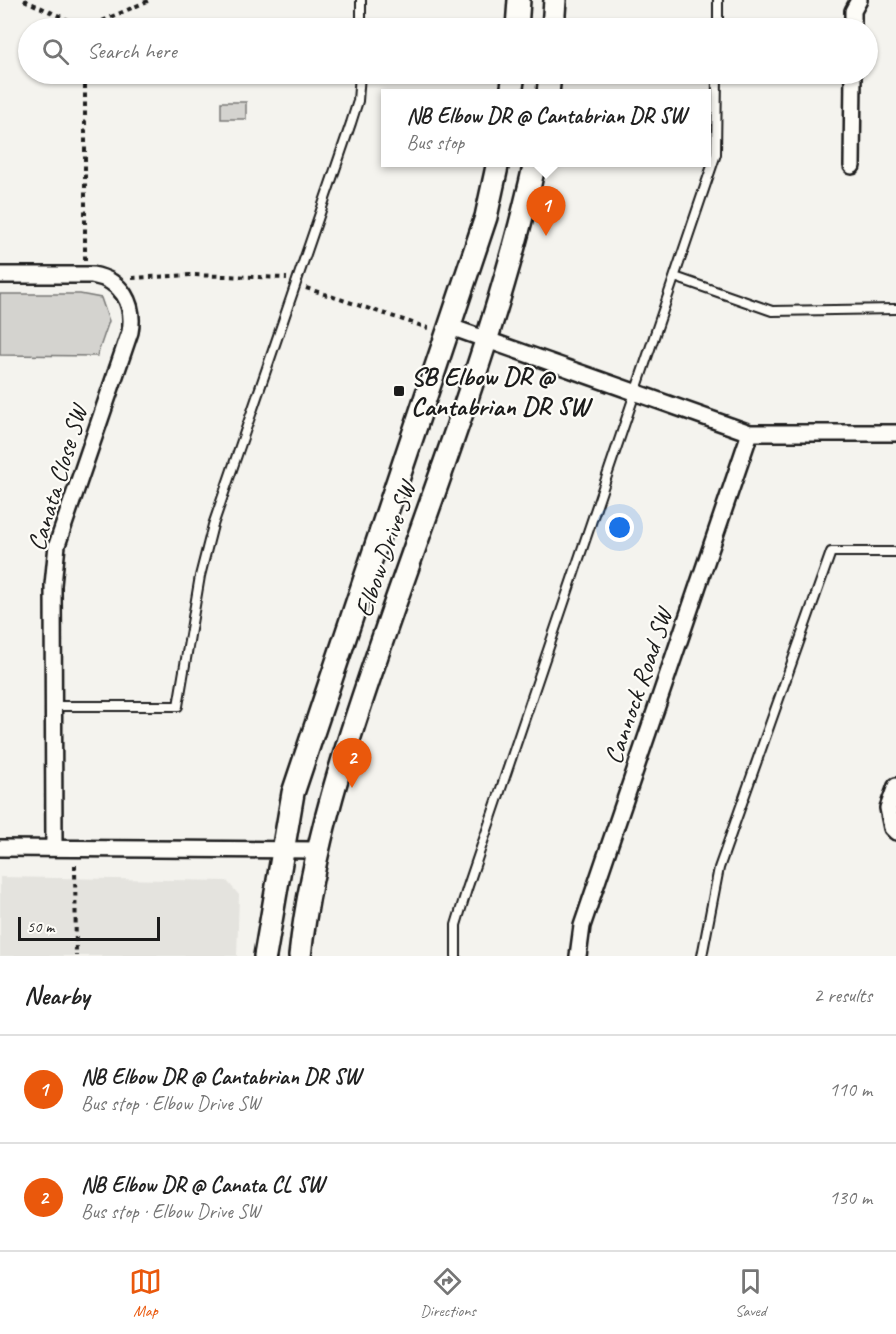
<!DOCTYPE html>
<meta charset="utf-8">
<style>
:root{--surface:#fff;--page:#f6f6f6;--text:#222;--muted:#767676;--line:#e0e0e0;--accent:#ea580c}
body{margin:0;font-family:Caveat,sans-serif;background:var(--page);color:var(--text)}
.scale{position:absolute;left:18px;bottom:15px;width:142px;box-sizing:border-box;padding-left:6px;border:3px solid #1c1c1c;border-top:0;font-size:16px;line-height:21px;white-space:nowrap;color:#1c1c1c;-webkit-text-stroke:4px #fdfcf7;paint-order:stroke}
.you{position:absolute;left:620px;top:528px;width:21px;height:21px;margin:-15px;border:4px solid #fff;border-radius:50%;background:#1a73e8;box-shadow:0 0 0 9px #1a73e833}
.badge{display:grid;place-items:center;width:39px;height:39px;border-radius:50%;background:var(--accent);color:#fff;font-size:20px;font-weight:700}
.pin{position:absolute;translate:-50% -50px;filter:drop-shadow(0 2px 3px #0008)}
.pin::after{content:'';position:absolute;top:32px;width:21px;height:18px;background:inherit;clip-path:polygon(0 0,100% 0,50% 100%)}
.popup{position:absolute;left:381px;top:89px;width:330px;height:78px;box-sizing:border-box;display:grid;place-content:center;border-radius:0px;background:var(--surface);filter:drop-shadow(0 2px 4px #0005);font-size:20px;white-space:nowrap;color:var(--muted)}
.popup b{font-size:22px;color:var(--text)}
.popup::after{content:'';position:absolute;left:50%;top:100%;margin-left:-12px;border:12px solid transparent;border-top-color:var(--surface)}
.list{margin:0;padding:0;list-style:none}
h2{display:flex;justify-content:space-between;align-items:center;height:78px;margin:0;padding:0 24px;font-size:26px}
h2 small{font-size:20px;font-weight:400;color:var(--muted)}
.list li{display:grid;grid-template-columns:39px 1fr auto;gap:18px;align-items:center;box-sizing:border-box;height:108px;padding:0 24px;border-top:2px solid var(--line)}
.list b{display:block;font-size:22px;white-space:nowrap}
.list p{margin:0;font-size:20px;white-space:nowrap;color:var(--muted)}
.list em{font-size:20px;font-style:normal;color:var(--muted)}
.icon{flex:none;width:33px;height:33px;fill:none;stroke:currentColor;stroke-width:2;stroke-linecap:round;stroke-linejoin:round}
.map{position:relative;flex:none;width:896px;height:956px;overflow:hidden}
.search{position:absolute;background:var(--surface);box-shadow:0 2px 4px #0004;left:18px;right:18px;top:18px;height:66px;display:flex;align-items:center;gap:15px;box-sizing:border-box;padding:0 21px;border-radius:33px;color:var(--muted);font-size:22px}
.sheet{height:294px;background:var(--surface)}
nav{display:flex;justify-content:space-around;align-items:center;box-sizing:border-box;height:84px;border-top:2px solid var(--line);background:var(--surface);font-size:16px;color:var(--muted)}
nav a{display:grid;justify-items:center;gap:3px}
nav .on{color:var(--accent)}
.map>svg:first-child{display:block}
.built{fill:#e4e3de}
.green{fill:#d4d3cf;stroke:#787876;stroke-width:1.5}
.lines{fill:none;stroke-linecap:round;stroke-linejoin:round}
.lane-casing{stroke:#1c1c1c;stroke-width:12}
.street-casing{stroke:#1c1c1c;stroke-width:20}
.secondary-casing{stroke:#1c1c1c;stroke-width:26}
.path{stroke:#1c1c1c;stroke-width:4;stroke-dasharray:4.5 4.5;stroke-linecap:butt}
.lane{stroke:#fdfcf7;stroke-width:8}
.street{stroke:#fdfcf7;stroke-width:15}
.secondary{stroke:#fdfcf7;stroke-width:21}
.poi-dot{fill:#1c1c1c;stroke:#fdfcf7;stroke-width:2}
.labels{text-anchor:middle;stroke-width:4.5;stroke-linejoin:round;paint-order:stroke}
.poi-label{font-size:26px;font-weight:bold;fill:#1c1c1c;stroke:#fdfcf7;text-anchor:start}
.street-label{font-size:26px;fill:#1c1c1c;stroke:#fdfcf7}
</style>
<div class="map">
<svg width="896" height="956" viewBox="0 0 896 956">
<rect width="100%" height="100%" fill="#f4f3ee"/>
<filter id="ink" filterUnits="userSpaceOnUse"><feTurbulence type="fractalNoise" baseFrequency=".0167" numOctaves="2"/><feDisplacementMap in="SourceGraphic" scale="12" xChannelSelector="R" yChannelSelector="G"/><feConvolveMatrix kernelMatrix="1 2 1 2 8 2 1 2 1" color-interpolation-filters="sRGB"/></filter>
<g filter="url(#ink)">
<!-- built -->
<path class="built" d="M 0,877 L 227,881 L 239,895 L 237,956 L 0,956 Z"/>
<!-- green -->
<path class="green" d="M 221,102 L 246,102 L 246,119 L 221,119 Z
M 0,294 L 80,294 L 101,298 L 109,321 L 97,356 L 0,355 Z"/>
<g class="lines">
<!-- lane casing -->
<g class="lane-casing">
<path id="lane" d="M 361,0 L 361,28
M 718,28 L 718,0
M 675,277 L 772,311 L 896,309
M 52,706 L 178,706 L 200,576 L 213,525 L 351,123 L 358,101 L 360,74
M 456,956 L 456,925 L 467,889 L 716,154 L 717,74
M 702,956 L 719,868 L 831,552 L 896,552"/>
</g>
<!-- street casing -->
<g class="street-casing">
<path id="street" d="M 853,28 L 853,11 L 859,0
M 852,166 L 853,74
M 0,275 L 92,275 C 122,280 135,304 130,332 L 57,545 L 53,585 L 54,848
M 448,326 L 750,433 L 896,433
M 896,786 L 888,808 L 892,828 L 896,832
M 0,848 L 318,850
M 578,956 L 582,926 L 750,433"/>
</g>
<!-- secondary casing -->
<g class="secondary-casing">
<path id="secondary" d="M 517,28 L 519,0
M 553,28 L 555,0
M 511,94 L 514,74
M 548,94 L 550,74
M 265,956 L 293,793 L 486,217 L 498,162
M 300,956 C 312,846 346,745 382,641 C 436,483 499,326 535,162"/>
</g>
<!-- path -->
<path class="path" d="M 24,0 L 86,28
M 86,28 L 150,0
M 85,260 L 85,74
M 132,278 L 191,275 L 287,278
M 306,288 L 428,328
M 75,865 L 76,956"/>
<!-- lane -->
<use href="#lane" class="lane"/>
<!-- street -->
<use href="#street" class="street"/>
<!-- secondary -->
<use href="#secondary" class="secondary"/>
</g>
</g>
<!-- markers -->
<rect class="poi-dot" x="393" y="385" width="12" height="12" rx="3"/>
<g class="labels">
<!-- poi labels -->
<g class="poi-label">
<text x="411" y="385">SB Elbow DR @<tspan x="411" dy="30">Cantabrian DR SW</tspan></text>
</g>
<!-- street labels -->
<g class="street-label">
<text transform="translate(57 478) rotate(-73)" y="9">Canata Close SW</text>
<text transform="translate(385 549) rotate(-71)" y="9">Elbow Drive SW</text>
<text transform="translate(638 686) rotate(-71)" y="9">Cannock Road SW</text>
</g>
</g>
</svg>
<div class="scale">50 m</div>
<div class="you"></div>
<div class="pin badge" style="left:546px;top:236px">1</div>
<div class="popup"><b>NB Elbow DR @ Cantabrian DR SW</b>Bus stop</div>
<div class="pin badge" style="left:352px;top:788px">2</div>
<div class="search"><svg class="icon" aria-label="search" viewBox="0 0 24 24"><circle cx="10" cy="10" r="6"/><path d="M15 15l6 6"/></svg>Search here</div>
</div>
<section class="sheet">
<h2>Nearby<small>2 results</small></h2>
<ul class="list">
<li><span class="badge">1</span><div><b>NB Elbow DR @ Cantabrian DR SW</b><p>Bus stop · Elbow Drive SW</p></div><em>110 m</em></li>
<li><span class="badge">2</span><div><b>NB Elbow DR @ Canata CL SW</b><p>Bus stop · Elbow Drive SW</p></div><em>130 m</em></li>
</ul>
</section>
<nav>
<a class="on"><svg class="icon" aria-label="map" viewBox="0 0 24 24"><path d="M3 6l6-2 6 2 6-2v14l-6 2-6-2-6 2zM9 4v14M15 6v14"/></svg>Map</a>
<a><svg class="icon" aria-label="directions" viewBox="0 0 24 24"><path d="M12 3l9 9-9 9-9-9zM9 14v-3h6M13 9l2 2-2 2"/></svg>Directions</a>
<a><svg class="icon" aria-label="saved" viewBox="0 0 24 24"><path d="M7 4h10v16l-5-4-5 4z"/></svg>Saved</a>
</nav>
